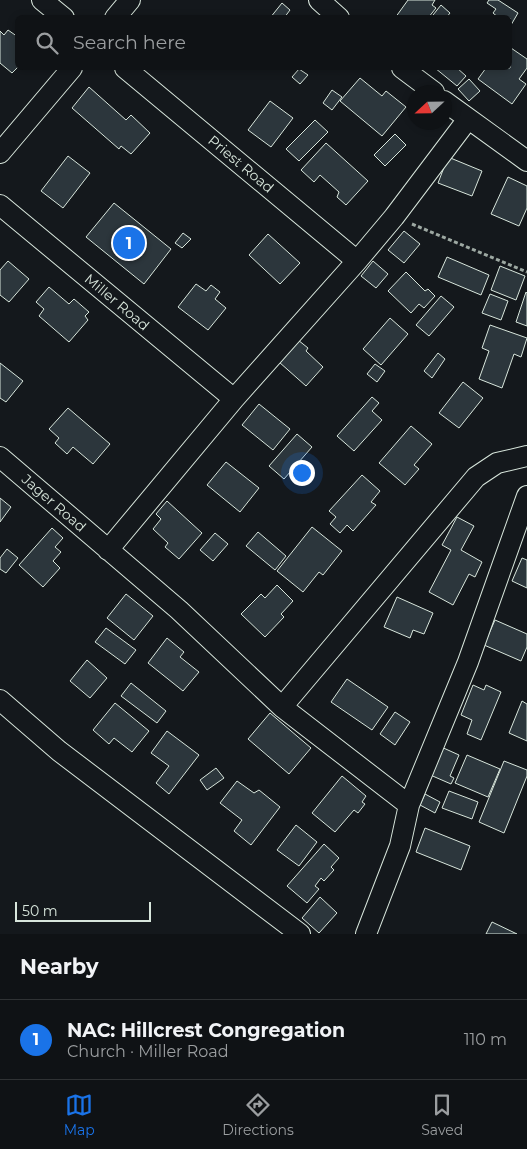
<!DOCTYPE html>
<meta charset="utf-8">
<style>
:root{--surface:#0f1215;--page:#181b1e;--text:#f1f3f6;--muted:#9b9ea0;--line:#2f3234;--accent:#1a73e8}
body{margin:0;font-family:Montserrat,sans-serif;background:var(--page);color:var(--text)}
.compass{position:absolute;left:407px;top:85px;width:45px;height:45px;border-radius:50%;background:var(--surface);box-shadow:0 2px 8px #0003;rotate:248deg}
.scale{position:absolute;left:15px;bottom:12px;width:136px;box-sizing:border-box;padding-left:5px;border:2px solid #d8e6dc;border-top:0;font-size:14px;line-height:18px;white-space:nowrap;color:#d8e6dc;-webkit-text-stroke:4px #14181c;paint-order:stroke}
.you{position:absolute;left:301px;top:472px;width:18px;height:18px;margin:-12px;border:4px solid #fff;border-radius:50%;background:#1a73e8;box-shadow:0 0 0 8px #1a73e833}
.badge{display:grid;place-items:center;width:32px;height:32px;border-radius:50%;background:var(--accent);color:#fff;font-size:16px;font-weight:700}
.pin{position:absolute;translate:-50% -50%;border:2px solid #fff;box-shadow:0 1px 5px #0006}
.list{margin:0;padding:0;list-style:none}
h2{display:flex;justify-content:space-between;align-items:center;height:65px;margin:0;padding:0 20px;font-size:21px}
h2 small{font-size:16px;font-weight:400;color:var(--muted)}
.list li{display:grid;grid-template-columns:32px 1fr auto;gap:15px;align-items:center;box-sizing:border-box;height:80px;padding:0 20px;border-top:1px solid var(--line)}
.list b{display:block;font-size:19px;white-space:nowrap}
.list p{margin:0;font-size:16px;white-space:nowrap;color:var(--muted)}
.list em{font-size:16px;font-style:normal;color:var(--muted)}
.icon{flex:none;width:28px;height:28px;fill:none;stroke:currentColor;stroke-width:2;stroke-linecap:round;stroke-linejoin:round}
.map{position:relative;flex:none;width:527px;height:934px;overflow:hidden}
.search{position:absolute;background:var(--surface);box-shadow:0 2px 8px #0003;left:15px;right:15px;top:15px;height:55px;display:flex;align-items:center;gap:12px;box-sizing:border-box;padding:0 18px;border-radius:8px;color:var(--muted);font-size:19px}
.sheet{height:145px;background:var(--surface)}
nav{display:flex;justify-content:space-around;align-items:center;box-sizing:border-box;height:70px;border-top:1px solid var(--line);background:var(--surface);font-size:14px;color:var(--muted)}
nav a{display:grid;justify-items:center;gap:2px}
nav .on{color:var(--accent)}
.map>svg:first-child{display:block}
.building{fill:#2c363c;stroke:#d8e6dc}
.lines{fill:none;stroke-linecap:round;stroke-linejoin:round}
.minor-casing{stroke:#d8e6dc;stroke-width:22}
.path{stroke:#9da8a2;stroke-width:3;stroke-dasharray:4 2.5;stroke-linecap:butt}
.minor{stroke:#14181c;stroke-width:20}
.labels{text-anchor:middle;stroke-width:4;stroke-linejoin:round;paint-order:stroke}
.street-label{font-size:14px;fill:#d8e6dc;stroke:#14181c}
</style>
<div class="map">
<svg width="527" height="934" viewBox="0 0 527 934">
<rect width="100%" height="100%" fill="#14181c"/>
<!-- building -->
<path class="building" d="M 408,0 L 435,0 L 432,5 L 436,8 L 428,18 L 395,18 Z
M 489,0 L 498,0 L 518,13 L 511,25 L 510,18 L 499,18 L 493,13 L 496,9 L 487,3 Z
M 282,3 L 290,10 L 284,18 L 270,18 Z
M 441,5 L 450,13 L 446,18 L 435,18 L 433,15 Z
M 8,30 L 18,37 L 18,67 L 12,73 L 0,63 L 0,31 L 4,35 Z
M 511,48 L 527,59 L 527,68 L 519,79 L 526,84 L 512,104 L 478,79 L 486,68 L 510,68 Z
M 435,68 L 457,68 L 466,76 L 457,86 Z
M 299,69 L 308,75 L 300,84 L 292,77 Z
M 360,78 L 382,96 L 386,91 L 406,107 L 382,136 L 340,101 Z
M 469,79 L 480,91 L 469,101 L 458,89 Z
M 89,87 L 126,120 L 131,115 L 150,133 L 131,154 L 121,146 L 119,149 L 72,108 Z
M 332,90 L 342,97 L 332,110 L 323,103 Z
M 270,101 L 293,118 L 271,147 L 248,130 Z
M 315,120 L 328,132 L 299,161 L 286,149 Z
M 395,134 L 406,145 L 385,166 L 374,155 Z
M 326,143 L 368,181 L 346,205 L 337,197 L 339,192 L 320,175 L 314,182 L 301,170 Z
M 68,156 L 90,173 L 63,208 L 41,191 Z
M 448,157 L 482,171 L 472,196 L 438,183 Z
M 508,177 L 527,186 L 527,208 L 519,226 L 491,214 Z
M 114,203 L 171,249 L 144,284 L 86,237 Z
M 404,231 L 420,244 L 404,263 L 388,250 Z
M 183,233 L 191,239 L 182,248 L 175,243 Z
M 268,234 L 300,263 L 280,284 L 249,255 Z
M 447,257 L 489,275 L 481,295 L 438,277 Z
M 8,261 L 29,279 L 9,302 L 0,295 L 0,270 Z
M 373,261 L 388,274 L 376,288 L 361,276 Z
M 500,266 L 525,276 L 516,300 L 491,290 Z
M 406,272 L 425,291 L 428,289 L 435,296 L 424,308 L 419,304 L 411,313 L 388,291 Z
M 196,284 L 206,291 L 211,285 L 220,292 L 215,299 L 226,308 L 208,330 L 178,307 Z
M 49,287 L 69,304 L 74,299 L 89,312 L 85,316 L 88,320 L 69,342 L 39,316 L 44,309 L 36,302 Z
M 526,292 L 527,293 L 527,326 L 516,322 Z
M 490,294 L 508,301 L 501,320 L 482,313 Z
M 441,296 L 454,307 L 429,336 L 416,325 Z
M 390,318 L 408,334 L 381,365 L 363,349 Z
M 490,325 L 527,338 L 521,357 L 514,354 L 502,388 L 479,379 L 489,351 L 482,348 Z
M 298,340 L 308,348 L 306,351 L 323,367 L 306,386 L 279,362 Z
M 438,353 L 445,359 L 432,378 L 424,371 Z
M 0,363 L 23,381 L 6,402 L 0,398 Z
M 375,364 L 385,371 L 377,382 L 367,374 Z
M 463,382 L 483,398 L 459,428 L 439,413 Z
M 372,397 L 379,403 L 372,411 L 382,420 L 354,451 L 337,436 Z
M 259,404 L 290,429 L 273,450 L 242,425 Z
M 68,408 L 110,444 L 93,464 L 73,447 L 67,454 L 55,443 L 59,438 L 49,429 Z
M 411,426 L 432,444 L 414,465 L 419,469 L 405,485 L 379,463 Z
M 297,434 L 312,447 L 284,479 L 269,466 Z
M 226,462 L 259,488 L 240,512 L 207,485 Z
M 362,475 L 380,491 L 371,502 L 376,505 L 353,531 L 347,525 L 340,533 L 330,524 L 336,517 L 329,511 Z
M 0,498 L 11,507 L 0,522 Z
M 167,501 L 202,533 L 179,559 L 165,547 L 168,543 L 153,529 L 161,519 L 156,514 Z
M 457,517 L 474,526 L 461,550 L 482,562 L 475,577 L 469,574 L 453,605 L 429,592 L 451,550 L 442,545 Z
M 312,527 L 342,551 L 323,575 L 319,572 L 303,592 L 277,571 Z
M 52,528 L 63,538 L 55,547 L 61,552 L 53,561 L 60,568 L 43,587 L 19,565 Z
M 258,532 L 286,556 L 275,570 L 246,546 Z
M 215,533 L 228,544 L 213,561 L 200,550 Z
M 7,549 L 18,558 L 6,573 L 0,569 L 0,558 Z
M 522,558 L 527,560 L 527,588 L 512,581 Z
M 277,585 L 293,601 L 281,614 L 284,617 L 265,637 L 241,614 L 261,594 L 265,598 Z
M 126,594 L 153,616 L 134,640 L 107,618 Z
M 397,597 L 433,613 L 424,634 L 413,630 L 410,638 L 384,627 Z
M 495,620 L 527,634 L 527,647 L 521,661 L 484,645 Z
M 106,628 L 136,650 L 125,664 L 95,642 Z
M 167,638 L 184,652 L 180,657 L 199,672 L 183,691 L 148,663 Z
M 87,660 L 107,678 L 90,698 L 70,681 Z
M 347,679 L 388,707 L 372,730 L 331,702 Z
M 131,683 L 166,711 L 157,723 L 121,696 Z
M 473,685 L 484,690 L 486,685 L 501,692 L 481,740 L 467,734 L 472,720 L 461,715 Z
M 522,701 L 527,704 L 527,741 L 509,733 Z
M 115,703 L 149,731 L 132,752 L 114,738 L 109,744 L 93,730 Z
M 395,712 L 410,722 L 395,745 L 380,734 Z
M 270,713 L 311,748 L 289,774 L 248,739 Z
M 167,731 L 199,755 L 169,794 L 156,783 L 169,766 L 151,753 Z
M 439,746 L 459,755 L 450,776 L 454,778 L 451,784 L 428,774 Z
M 467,755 L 500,769 L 488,797 L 455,783 Z
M 504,761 L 527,770 L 527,776 L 504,833 L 479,822 Z
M 216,768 L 224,778 L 207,790 L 200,780 Z
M 342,776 L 366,796 L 362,802 L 365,804 L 358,813 L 354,810 L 335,832 L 312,813 Z
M 237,781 L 254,793 L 259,790 L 280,807 L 251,845 L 234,831 L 242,820 L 220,803 Z
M 449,791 L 478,802 L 472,819 L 442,808 Z
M 425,794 L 440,802 L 435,813 L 420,805 Z
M 296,825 L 317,842 L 299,866 L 277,850 Z
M 425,828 L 470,846 L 461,870 L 416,852 Z
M 324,844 L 339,858 L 331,867 L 334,870 L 324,881 L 321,878 L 315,886 L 319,889 L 307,903 L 287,886 Z
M 320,897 L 337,913 L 319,933 L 302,918 Z
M 492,922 L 517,934 L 486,934 Z"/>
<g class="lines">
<!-- minor casing -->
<g class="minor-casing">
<path id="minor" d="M 42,0 L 64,18
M 319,0 L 339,18
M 115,18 L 130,0
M 125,68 L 357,261
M 402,68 L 434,92
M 444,101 L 527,161
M 0,153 L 72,68
M 0,205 L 234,399
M 0,457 L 179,610 L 282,707 L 476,477 L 497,463 L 527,456
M 108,550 L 234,399 L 357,261 L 394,217 L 468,119
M 0,700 L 59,751 L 300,934
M 282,707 L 409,805
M 366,934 L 400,846 L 409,805 L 468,662 L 527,496"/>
</g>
<!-- path -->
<path class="path" d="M 412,224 L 527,272"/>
<!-- minor -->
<use href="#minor" class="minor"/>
</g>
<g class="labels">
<!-- street labels -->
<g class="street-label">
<text transform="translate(241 164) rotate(40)" y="5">Priest Road</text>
<text transform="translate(117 302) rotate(40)" y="5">Miller Road</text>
<text transform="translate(54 503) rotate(41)" y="5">Jager Road</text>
</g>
</g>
</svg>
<svg class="compass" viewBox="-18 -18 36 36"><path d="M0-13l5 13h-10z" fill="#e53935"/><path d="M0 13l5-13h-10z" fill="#9b9ea0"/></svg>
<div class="scale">50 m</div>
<div class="you"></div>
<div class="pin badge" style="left:129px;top:243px">1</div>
<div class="search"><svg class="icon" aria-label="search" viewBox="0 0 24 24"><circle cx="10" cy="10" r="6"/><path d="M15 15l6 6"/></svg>Search here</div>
</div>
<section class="sheet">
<h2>Nearby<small></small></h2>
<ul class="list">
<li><span class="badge">1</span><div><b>NAC: Hillcrest Congregation</b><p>Church · Miller Road</p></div><em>110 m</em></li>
</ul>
</section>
<nav>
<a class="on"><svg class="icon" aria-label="map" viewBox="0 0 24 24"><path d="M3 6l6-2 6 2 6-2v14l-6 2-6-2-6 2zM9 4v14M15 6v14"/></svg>Map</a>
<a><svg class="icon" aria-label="directions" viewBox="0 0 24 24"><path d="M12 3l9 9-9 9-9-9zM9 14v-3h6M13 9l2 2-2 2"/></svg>Directions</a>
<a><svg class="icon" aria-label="saved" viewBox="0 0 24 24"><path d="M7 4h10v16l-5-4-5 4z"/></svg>Saved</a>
</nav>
